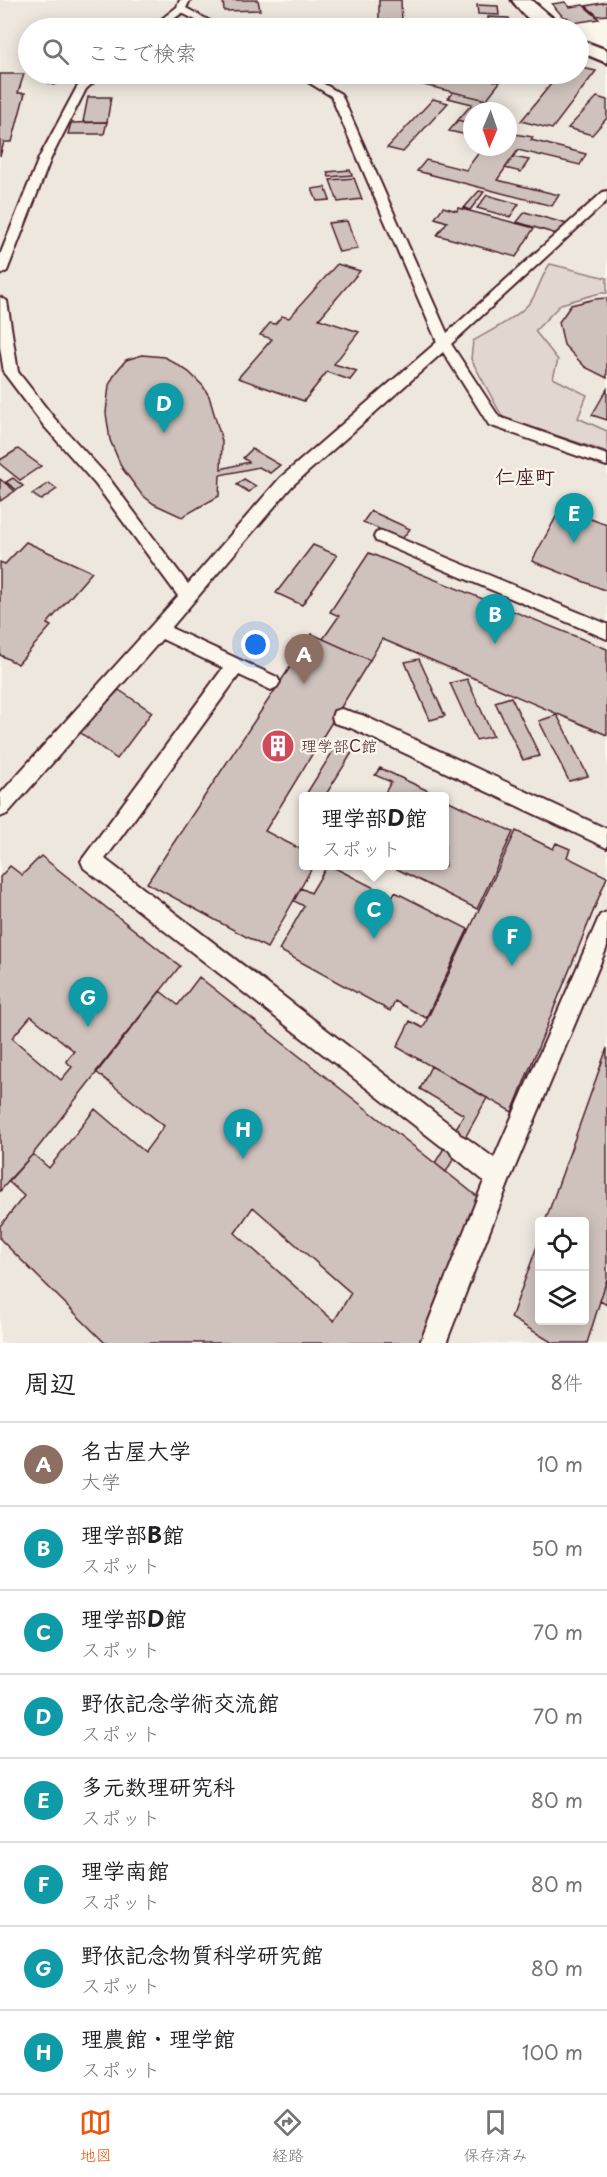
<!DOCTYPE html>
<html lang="ja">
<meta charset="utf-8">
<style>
:root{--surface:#fff;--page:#f2f2f2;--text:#202124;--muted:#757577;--line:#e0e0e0;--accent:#ea580c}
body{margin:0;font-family:"Playpen Sans","Klee One",sans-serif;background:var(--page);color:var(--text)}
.controls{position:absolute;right:18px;bottom:18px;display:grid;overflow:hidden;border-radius:6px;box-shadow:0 3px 15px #0003}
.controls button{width:54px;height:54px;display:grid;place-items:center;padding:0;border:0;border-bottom:2px solid var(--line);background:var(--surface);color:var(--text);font:30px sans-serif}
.compass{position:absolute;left:463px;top:102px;width:54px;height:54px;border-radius:50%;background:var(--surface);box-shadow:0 3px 15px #0003;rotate:182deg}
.you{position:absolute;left:256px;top:645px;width:21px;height:21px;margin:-15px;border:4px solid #fff;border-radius:50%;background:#1a73e8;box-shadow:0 0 0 9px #1a73e833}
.badge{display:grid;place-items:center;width:39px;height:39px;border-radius:50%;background:var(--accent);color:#fff;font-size:20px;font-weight:700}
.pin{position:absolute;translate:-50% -50px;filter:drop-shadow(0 2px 3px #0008)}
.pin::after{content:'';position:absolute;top:32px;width:21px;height:18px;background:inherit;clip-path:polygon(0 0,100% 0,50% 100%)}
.popup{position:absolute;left:299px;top:792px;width:150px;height:78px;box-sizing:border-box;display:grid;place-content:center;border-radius:6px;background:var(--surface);filter:drop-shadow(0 2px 4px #0005);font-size:20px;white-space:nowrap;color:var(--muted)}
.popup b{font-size:22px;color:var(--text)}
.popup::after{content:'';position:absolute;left:50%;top:100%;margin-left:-12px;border:12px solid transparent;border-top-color:var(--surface)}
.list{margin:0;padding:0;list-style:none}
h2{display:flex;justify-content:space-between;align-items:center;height:78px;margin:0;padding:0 24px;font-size:26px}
h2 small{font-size:20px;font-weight:400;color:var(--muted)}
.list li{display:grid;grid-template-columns:39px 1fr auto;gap:18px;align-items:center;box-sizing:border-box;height:84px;padding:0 24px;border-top:2px solid var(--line)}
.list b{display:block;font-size:22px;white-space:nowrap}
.list p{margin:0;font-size:20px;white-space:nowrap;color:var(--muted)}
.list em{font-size:20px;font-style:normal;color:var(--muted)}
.icon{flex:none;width:33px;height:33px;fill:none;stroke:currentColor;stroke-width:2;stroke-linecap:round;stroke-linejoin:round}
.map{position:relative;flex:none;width:607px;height:1343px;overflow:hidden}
.search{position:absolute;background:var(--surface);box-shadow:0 3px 15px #0003;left:18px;right:18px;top:18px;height:66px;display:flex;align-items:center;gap:15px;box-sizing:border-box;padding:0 21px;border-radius:33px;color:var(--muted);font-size:22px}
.sheet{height:750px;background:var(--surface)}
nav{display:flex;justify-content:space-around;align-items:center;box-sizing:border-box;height:84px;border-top:2px solid var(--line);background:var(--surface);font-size:16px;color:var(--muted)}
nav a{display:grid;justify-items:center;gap:3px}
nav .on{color:var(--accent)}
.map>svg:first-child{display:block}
.built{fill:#eee7de;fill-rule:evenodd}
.green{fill:#e2d7d0;stroke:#967b7e;stroke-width:1.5}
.building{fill:#cfc2bc;stroke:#4a1f2b;stroke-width:1.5;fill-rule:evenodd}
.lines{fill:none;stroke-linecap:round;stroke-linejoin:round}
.service-casing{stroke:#4a1f2b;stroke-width:4}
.tertiary-casing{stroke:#4a1f2b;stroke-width:5}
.service{fill:#fbf7ec;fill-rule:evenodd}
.tertiary{fill:#fbf7ec;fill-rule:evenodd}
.labels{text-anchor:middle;stroke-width:4.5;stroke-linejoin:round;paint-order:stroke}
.poi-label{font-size:16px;fill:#4a1f2b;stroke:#fbf7ec;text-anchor:start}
.quarter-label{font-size:20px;font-weight:bold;fill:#4a1f2b;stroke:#fbf7ec}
</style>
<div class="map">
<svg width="607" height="1343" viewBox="0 0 607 1343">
<rect width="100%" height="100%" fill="#fbf7ec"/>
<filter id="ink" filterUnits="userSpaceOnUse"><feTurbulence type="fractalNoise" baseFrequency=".0167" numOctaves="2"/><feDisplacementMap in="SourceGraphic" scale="12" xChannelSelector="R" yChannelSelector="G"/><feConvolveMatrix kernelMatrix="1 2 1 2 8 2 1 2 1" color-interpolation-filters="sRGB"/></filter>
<g filter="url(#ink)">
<!-- built -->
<path class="built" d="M 0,0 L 509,0 L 543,28 L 28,28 L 28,74 L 578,74 L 579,52 L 607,64 L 607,1343 L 0,1343 ZM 472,111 L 508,111 L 508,147 L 472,147 ZM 304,796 L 445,796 L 445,866 L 304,866 ZM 540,1222 L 584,1222 L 584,1320 L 540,1320 Z"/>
<!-- green -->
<path class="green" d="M 550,264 L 607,278 L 607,293 L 600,293 L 561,304 L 535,331 L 558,360 L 553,378 L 587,395 L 578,418 L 607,431 L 607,452 L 503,418 L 471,359 L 473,341 C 490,331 519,317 531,301 C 538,292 541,276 550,264 Z"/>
<!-- building -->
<path class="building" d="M 223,0 L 258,0 L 260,10 L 224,11 Z
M 379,0 L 401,0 L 402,23 L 397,23 L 397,21 L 379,20 Z
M 565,2 L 570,7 L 583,5 L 599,19 L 573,23 L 567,17 L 564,18 L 552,4 Z
M 607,2 L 607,15 L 598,16 L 586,6 Z
M 477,5 L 498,6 L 499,15 L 478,14 Z
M 488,17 L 509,18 L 510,26 L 488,26 Z
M 578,67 L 596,71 L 552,129 L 521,121 L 559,74 L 578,74 Z
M 0,74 L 24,74 L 18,93 L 25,93 L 12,142 L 4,142 L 0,156 Z
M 378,74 L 463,74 L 500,82 L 486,100 Z
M 49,75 L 64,75 L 60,83 L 53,85 L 47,82 Z
M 453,92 L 486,100 L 477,111 L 472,111 L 472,118 L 468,123 L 458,120 L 472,104 L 448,98 Z
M 88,97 L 111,97 L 107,122 L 83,122 Z
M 597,97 L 607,100 L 607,118 L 592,135 L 568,128 Z
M 433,99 L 448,103 L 403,152 L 387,148 Z
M 458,120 L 472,124 L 472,136 L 449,131 Z
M 107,122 L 104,134 L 68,134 L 71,123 Z
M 508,133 L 533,137 L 531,140 L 586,154 L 580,165 L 518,150 L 497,180 L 559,195 L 552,206 L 417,171 L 426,160 L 466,170 L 483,147 L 508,147 Z
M 513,157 L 529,160 L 521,172 L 505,168 Z
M 350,170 L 352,175 L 329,177 L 327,172 Z
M 354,178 L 362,199 L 338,202 L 330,180 Z
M 325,187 L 330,200 L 317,201 L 312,189 Z
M 479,191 L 484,192 L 470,210 L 464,208 Z
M 487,195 L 519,204 L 510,217 L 477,208 Z
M 443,207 L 457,211 L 458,208 L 534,228 L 516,257 L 437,235 L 447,222 L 435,218 Z
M 525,212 L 567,224 L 560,235 L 517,222 Z
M 347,221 L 358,249 L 339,252 L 328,223 Z
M 337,264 L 360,271 L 319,319 L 359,332 L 334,364 L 357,371 L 350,380 L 327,372 L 304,401 L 238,378 L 272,339 L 260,335 L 270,323 L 275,324 L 282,316 L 289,318 Z
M 607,298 L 607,378 L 585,367 L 564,345 L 559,322 L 571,305 L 595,299 Z
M 142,355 L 165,357 L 189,372 L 203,386 L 209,396 L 222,441 L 221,469 L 249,462 L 243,458 L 252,449 L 280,465 L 270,473 L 259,467 L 220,475 L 219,496 L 182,517 L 154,504 L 142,495 L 122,468 L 110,440 L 106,413 L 109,385 L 116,372 L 126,360 Z
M 607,389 L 607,420 L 592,415 Z
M 18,449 L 41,466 L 20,480 L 0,464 L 0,460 Z
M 13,478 L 23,486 L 17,490 L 6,482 Z
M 0,479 L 15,491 L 0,501 Z
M 244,479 L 256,486 L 249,492 L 237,485 Z
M 49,483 L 57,489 L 41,500 L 32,494 Z
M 561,508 L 607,525 L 607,591 L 532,561 Z
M 371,511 L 410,529 L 402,539 L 363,522 Z
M 26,542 L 92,572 L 47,624 L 51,626 L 18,664 L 0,655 L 0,562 L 5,564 Z
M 313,545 L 337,555 L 302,605 L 276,593 Z
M 369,553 L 607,649 L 607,735 L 382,639 L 370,660 L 323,639 L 339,616 L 330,612 Z
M 312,634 L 370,660 L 265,831 L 304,851 L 304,866 L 313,866 L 267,948 L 147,883 Z
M 419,659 L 445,716 L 430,720 L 405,662 Z
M 467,679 L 493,736 L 476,740 L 450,683 Z
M 119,690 L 152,712 L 117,759 L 78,731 Z
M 511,697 L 540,756 L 523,760 L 495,702 Z
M 557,715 L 588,776 L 569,781 L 539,721 Z
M 338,743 L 353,751 L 325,796 L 305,796 Z
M 380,768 L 439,796 L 383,796 L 391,782 L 375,775 Z
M 445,799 L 513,832 L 477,909 L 391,866 L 445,866 Z
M 516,831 L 553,849 L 556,843 L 570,849 L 567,857 L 607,877 L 512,1112 L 397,1047 L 410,1021 L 423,1028 Z
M 41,856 L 180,966 L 33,1154 L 0,1191 L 0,877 L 10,866 L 22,875 ZM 31,1016 L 74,1051 L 66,1061 L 72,1067 L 61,1080 L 12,1038 Z
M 327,866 L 331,866 L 392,897 L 395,892 L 468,929 L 426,1018 L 395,1001 L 390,1011 L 279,950 L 304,906 L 294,901 L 301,888 L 311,893 Z
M 199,977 L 488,1205 L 432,1343 L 105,1343 L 0,1239 L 0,1226 L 24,1196 L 8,1181 L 33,1154 L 49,1168 L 95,1109 L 145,1152 L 164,1126 L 96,1072 L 160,991 L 178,1005 ZM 253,1207 L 351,1293 L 334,1321 L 235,1233 Z
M 607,1048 L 607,1279 L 587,1343 L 553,1343 L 511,1318 L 540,1238 L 540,1320 L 584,1320 L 584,1222 L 545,1222 Z
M 431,1066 L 487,1098 L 446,1172 L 435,1163 L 464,1115 L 420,1089 Z
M 607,1279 L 607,1305 L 600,1301 Z"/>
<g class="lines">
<!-- service casing -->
<g class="service-casing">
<path id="service" d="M 180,0 L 190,0 L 186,8 L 223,28 L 211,28 L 182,13 L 161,28 L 150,28 L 177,7 Z
M 92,74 L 103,74 L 86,89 L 51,158 L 7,271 L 0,275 L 0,255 L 39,158 L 77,87 Z
M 295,74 L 307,74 L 341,94 L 447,333 L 603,192 L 607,191 L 607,201 L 451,344 L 499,417 L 607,455 L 607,466 L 489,425 L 443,352 L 292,486 L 171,628 L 277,677 L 280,682 L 277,687 L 271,690 L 239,675 L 105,859 L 457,1130 L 460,1135 L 468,1139 L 494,1158 L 600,915 L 607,912 L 607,947 L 510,1179 L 446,1343 L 420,1343 L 484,1181 L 452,1155 L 449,1150 L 441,1146 L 84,868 L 81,861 L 223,668 L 162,639 L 7,814 L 0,817 L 0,794 L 178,596 L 96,485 L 44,426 L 4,373 L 0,347 L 0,297 L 7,301 L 18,372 L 54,418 L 108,477 L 188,584 L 280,478 L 437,342 L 331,96 Z
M 382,531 L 607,624 L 607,639 L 376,541 L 374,537 L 376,533 Z
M 341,709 L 362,715 L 607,829 L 607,848 L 351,728 L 334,723 L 332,717 L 334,711 Z"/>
</g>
<!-- tertiary casing -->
<g class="tertiary-casing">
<path id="tertiary" d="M 512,0 L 531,0 L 564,28 C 540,31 526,20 512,0 Z
M 578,39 L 607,50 L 607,63 L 578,51 Z"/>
</g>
<!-- service -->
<use href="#service" class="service"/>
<!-- tertiary -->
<use href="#tertiary" class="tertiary"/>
</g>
</g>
<!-- icons -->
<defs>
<g id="building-disc" transform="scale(1.725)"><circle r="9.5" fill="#d1495b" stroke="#fbf7ec"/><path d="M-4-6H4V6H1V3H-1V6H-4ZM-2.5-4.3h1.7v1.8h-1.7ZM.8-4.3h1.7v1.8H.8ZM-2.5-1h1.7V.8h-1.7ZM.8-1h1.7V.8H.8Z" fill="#fff"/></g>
</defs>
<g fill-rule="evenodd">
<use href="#building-disc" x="278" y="746"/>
</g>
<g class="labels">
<!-- poi labels -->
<g class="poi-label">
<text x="301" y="752">理学部C館</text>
</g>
<!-- quarter labels -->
<g class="quarter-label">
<text x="525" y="484">仁座町</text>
</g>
</g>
</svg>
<div class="controls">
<button><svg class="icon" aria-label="locate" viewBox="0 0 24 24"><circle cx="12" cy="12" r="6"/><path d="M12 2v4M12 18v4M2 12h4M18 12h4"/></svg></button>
<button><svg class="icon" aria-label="layers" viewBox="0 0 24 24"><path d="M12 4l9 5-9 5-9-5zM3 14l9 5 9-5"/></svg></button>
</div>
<svg class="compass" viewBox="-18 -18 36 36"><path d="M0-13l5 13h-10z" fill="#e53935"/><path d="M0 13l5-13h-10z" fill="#757577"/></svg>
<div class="you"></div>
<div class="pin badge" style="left:304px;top:684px;background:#8d6e63">A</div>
<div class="pin badge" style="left:495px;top:644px;background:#0f9aa8">B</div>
<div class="pin badge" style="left:374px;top:939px;background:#0f9aa8">C</div>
<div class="popup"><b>理学部D館</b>スポット</div>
<div class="pin badge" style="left:164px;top:433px;background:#0f9aa8">D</div>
<div class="pin badge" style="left:574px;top:543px;background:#0f9aa8">E</div>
<div class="pin badge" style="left:512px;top:966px;background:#0f9aa8">F</div>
<div class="pin badge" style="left:88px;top:1027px;background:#0f9aa8">G</div>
<div class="pin badge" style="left:243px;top:1159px;background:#0f9aa8">H</div>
<div class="search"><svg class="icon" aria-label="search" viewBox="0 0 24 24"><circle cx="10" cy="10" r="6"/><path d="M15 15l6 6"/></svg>ここで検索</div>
</div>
<section class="sheet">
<h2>周辺<small>8件</small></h2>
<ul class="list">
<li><span class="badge" style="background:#8d6e63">A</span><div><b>名古屋大学</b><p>大学</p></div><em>10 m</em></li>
<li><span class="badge" style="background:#0f9aa8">B</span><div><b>理学部B館</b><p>スポット</p></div><em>50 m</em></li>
<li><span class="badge" style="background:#0f9aa8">C</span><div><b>理学部D館</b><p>スポット</p></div><em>70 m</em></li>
<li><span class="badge" style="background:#0f9aa8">D</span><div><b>野依記念学術交流館</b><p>スポット</p></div><em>70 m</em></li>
<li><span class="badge" style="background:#0f9aa8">E</span><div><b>多元数理研究科</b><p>スポット</p></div><em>80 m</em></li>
<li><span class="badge" style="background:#0f9aa8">F</span><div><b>理学南館</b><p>スポット</p></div><em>80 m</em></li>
<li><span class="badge" style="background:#0f9aa8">G</span><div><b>野依記念物質科学研究館</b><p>スポット</p></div><em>80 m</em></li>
<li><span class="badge" style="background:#0f9aa8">H</span><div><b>理農館・理学館</b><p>スポット</p></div><em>100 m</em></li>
</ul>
</section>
<nav>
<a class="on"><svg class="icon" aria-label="map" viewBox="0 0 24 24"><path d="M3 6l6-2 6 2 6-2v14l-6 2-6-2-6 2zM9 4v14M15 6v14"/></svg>地図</a>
<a><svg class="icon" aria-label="directions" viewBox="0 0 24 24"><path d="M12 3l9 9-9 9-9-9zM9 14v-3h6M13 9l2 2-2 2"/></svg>経路</a>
<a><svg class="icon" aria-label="saved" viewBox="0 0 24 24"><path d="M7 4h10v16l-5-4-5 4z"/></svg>保存済み</a>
</nav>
